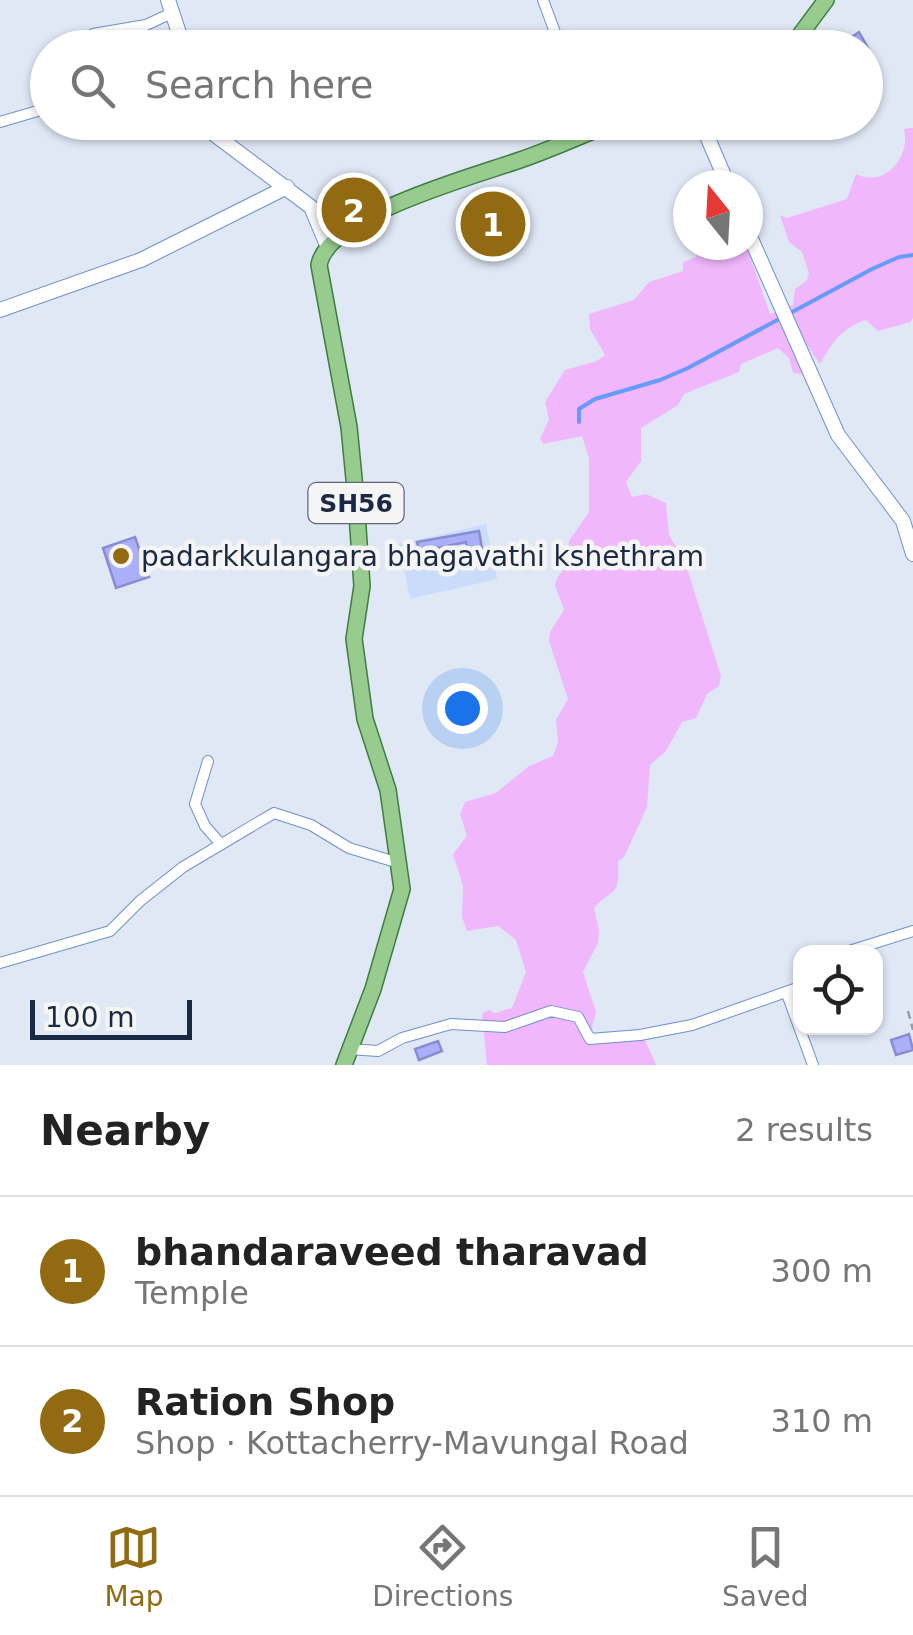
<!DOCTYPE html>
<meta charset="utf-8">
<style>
:root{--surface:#fff;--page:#f6f6f6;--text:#222;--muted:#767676;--line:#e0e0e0;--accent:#926a12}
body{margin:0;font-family:"DejaVu Sans",sans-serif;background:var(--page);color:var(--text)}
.controls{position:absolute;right:30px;bottom:30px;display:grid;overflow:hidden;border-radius:20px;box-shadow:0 2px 8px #0004}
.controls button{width:90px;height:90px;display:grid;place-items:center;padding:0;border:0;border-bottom:2px solid var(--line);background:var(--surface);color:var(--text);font:50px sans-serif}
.compass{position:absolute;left:673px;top:170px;width:90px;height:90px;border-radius:50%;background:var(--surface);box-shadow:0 2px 8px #0004;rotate:342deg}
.scale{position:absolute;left:30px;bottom:25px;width:162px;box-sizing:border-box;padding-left:10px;border:5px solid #1b2a44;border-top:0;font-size:28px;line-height:35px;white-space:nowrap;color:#1b2a44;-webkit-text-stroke:8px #f5f5f5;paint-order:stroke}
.you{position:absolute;left:462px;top:708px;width:35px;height:35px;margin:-25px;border:8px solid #fff;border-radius:50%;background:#1a73e8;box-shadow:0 0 0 15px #1a73e833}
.badge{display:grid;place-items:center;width:65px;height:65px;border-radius:50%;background:var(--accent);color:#fff;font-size:32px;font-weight:700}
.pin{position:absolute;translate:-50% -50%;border:5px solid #fff;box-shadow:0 2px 10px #0006}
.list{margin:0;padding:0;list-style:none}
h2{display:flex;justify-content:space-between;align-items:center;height:130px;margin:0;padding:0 40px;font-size:42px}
h2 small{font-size:32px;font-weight:400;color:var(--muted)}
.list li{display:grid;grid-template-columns:65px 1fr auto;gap:30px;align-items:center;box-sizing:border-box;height:150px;padding:0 40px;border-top:2px solid var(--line)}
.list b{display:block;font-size:38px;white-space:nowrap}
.list p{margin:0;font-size:32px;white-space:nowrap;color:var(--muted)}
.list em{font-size:32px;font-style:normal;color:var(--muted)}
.icon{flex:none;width:55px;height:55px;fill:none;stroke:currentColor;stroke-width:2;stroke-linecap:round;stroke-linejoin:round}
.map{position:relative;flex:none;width:913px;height:1065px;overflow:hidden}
.search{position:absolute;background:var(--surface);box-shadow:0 2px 8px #0004;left:30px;right:30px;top:30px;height:110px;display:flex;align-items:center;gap:25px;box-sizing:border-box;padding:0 35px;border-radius:55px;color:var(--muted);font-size:38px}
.sheet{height:430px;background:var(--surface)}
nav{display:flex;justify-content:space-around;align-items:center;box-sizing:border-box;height:140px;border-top:2px solid var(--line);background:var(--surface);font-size:28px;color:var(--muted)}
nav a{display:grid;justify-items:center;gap:5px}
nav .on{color:var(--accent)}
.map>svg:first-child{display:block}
.built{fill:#cbdcfa}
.green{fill:#f0b7fc}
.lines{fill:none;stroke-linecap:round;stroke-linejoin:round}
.stream{stroke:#649bfc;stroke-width:4}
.building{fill:#aaaff7;stroke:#888cd1;stroke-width:2.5}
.street-casing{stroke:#6c90cf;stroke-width:12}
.secondary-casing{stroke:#6c90cf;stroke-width:16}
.primary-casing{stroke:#3f7d43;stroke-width:18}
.path{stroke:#929db0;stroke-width:2.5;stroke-dasharray:8 5;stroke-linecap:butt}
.street{stroke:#fff;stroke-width:10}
.secondary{stroke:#fff;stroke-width:14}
.primary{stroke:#97cc8e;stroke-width:15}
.poi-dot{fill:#926a12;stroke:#f5f5f5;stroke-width:4}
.labels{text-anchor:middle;stroke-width:9;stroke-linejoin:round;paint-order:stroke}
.shield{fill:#f5f5f5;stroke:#5c6779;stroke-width:2.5}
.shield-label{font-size:25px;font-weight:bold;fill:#1b2a44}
.poi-label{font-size:28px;fill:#1b2a44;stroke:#f5f5f5;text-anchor:start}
</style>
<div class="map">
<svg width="913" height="1065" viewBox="0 0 913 1065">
<rect width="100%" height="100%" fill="#e0e8f6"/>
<!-- built -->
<path class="built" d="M 486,524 L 497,579 L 410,599 L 399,544 Z"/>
<!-- green -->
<path class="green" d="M 913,128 L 913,318 L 910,322 L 878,331 L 866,320 C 841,328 832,343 820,364 L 807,345 L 808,374 L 793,373 L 789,358 L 778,348 L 741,364 L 739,372 L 684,394 L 678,405 L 641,428 L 641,461 L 626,482 L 632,497 L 646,494 L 666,503 L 669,535 L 685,562 L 721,676 L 719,686 L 707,694 L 696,718 L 682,722 L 666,751 L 650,765 L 647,807 L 624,857 L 618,861 C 620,899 613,886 594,908 L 599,930 L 598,943 L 583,972 L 596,1012 L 592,1027 L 593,1037 L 598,1041 L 635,1029 L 642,1033 L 656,1065 L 487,1065 L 482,1014 L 489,1010 L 495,1013 L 512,1008 L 526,972 L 516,940 L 498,926 L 467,931 L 462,917 L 463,886 L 453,854 L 467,836 L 460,814 L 465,802 L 496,793 L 529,766 L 553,756 L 558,742 L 556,720 L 568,699 L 549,641 L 550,632 L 564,610 L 555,585 L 557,578 L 567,565 L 569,541 L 589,512 L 589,458 L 582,436 L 544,444 L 540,439 L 549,419 L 545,402 L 565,370 L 597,361 L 605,355 L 590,329 L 589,314 L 634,300 L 649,282 L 683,271 L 683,262 L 696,257 L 697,245 L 746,245 L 770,314 L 793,305 L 795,289 L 807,280 L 809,273 L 802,252 L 789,242 L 780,215 L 787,218 L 847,199 L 856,174 C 885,188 911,157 904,129 Z"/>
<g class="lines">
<!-- stream -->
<path class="stream" d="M 579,422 L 579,409 L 595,399 L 660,380 L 688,368 L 872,269 L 899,257 L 913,255"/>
</g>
<!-- building -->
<path class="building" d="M 601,32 L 609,48 L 567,48 L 567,46 Z
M 859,32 L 868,48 L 836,48 Z
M 479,531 L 485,565 L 470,567 L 466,542 L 419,552 L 417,542 Z
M 135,537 L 149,577 L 116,588 L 103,548 Z
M 909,1034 L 913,1050 L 896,1055 L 891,1040 Z
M 438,1041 L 442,1051 L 419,1060 L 415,1049 Z"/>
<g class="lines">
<!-- street casing -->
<g class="street-casing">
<path id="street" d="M 543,0 L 559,43 L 557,48
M 97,48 L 93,34 L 146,25 L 174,12
M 0,122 L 48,108
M 548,122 L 560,145
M 208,761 L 195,804 L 205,826 L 220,843
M 846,952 L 913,931
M 0,963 L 110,931 L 140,901 L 183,867 L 274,813 L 311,825 L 349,848 L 399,863
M 787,994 L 813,1065
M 348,1049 L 378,1051 L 402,1038 L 451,1024 L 505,1027 L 551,1011 L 578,1017 L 590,1039 L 640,1035 L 692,1025 L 800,987"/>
</g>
<!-- secondary casing -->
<g class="secondary-casing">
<path id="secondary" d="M 168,0 L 184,48
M 198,122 L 311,207 L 327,245
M 701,122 L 728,185
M 748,232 L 838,435 L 903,521 L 913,554
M 0,310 L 141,260 L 287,187"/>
</g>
<!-- primary casing -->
<g class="primary-casing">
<path id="primary" d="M 782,48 L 797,39 L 826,0
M 344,1065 L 373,989 L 402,889 L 388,790 L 365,719 L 354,639 L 362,586 L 356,499 L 349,427 L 319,265 C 328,215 475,176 520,160 C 552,149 583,135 614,122"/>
</g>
<!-- path -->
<path class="path" d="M 908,1011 L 913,1030"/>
<!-- street -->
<use href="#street" class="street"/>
<!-- secondary -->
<use href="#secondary" class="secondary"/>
<!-- primary -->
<use href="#primary" class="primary"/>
</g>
<!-- markers -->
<circle class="poi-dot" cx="121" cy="556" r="10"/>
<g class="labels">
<!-- shield labels -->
<rect class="shield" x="308.5" y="483" width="95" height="40" rx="8"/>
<g class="shield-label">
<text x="356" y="512">SH56</text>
</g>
<!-- poi labels -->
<g class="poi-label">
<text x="141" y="566">padarkkulangara bhagavathi kshethram</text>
</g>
</g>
</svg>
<div class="controls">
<button><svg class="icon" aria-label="locate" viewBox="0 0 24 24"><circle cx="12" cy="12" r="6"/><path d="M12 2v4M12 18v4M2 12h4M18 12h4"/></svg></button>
</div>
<svg class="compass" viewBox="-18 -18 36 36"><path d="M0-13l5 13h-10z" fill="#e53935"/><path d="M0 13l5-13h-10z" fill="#767676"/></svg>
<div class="scale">100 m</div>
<div class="you"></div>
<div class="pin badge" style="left:493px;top:224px">1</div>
<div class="pin badge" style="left:354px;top:210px">2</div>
<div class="search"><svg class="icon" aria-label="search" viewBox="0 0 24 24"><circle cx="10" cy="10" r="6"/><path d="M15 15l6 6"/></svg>Search here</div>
</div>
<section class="sheet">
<h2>Nearby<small>2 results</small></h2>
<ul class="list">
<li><span class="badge">1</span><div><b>bhandaraveed tharavad</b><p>Temple</p></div><em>300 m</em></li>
<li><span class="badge">2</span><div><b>Ration Shop</b><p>Shop · Kottacherry-Mavungal Road</p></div><em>310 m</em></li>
</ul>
</section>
<nav>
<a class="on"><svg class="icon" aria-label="map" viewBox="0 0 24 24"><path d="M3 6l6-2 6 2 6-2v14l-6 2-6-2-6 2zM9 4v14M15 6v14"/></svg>Map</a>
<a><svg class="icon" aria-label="directions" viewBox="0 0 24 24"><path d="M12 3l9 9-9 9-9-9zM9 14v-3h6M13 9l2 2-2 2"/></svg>Directions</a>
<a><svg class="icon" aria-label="saved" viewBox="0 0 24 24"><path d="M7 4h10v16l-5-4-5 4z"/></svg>Saved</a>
</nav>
